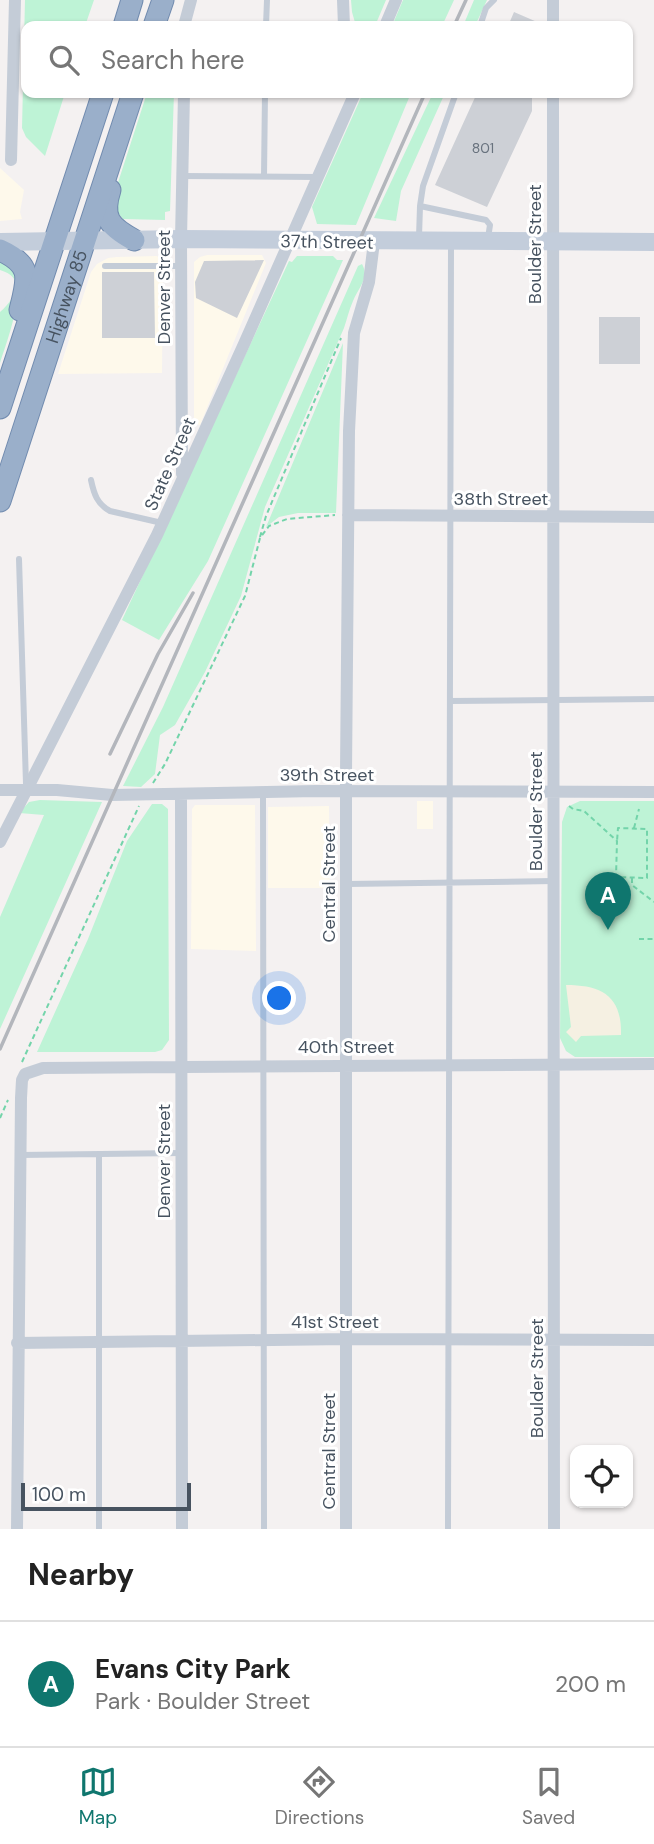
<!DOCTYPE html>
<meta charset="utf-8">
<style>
:root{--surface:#fff;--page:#f6f6f6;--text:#222;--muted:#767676;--line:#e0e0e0;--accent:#0f766e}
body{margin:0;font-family:"DM Sans",sans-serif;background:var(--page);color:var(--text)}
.controls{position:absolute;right:21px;bottom:21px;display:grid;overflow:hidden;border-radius:14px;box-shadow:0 2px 5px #0004}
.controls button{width:63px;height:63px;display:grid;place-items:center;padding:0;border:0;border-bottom:2px solid var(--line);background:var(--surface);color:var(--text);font:35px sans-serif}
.scale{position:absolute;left:21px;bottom:18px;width:170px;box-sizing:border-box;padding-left:7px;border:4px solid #475360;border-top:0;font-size:19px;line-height:24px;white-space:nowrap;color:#475360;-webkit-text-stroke:5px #fff;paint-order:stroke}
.you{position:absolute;left:280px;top:999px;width:24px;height:24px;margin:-18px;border:5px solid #fff;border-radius:50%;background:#1a73e8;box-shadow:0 0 0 10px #1a73e833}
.badge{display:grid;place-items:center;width:46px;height:46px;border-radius:50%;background:var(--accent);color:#fff;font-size:23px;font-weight:700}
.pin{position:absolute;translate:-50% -58px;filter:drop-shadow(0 2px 4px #0008)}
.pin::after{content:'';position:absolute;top:37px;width:24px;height:21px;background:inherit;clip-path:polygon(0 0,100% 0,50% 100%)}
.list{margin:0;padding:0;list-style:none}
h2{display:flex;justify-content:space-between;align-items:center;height:91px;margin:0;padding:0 28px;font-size:30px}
h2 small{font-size:23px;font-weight:400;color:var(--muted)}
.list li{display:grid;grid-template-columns:46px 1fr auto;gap:21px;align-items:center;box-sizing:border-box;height:126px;padding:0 28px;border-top:2px solid var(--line)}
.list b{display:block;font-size:26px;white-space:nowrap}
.list p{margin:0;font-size:23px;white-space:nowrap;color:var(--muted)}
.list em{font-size:23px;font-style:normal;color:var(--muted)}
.icon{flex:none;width:38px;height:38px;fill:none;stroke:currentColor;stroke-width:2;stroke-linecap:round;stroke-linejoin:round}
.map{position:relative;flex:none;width:654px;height:1529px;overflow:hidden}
.search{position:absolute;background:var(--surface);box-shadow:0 2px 5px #0004;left:21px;right:21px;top:21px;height:77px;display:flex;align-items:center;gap:18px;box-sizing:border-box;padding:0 24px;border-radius:14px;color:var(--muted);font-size:26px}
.sheet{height:217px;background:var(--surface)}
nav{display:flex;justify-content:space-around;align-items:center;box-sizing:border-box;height:98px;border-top:2px solid var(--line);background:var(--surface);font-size:19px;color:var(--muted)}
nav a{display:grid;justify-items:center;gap:4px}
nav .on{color:var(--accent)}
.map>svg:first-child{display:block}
.commercial{fill:#fef9eb}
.green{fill:#bef3d6}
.sand{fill:#f5f0e2}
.building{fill:#cdd0d6}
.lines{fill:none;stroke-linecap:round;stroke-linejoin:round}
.trunk-casing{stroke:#718baf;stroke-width:23}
.path{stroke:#73d4aa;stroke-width:2;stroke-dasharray:5 3.5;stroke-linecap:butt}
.service{stroke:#c4ccd7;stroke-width:6}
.minor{stroke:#c4ccd7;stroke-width:12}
.secondary{stroke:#c3cddb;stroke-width:18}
.trunk{stroke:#9aafca;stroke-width:21}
.rail{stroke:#b3b6bc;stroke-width:3.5}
.labels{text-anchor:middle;stroke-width:6;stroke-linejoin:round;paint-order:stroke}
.number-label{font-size:14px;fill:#68727e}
.street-label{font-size:18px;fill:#475360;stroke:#fff}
</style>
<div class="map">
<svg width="654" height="1529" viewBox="0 0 654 1529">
<rect width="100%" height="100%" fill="#f4f1f1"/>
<!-- commercial -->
<path class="commercial" d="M 0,168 L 24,190 L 20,212 L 22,219 L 0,221 Z
M 207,255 L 262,255 L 266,263 L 200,425 L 194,424 L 194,262 L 200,257 Z
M 157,256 L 163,261 L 162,373 L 58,374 L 91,272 L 97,264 L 108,258 L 117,257 Z
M 417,801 L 433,801 L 433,829 L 417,829 Z
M 195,805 L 255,805 L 256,951 L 191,949 L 192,809 Z
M 329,806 L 330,888 L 268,888 L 268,807 Z"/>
<!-- green -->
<path class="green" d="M 25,0 L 94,0 L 85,26 L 26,26 L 26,93 L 65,93 L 45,156 L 26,137 L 22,128 Z
M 351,0 L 386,0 L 375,26 L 356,26 L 352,12 Z
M 403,0 L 454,0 L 442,26 L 392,26 Z
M 474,0 L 487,0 L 475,26 L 463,26 Z
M 147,93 L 174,93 L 170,211 L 165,212 L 165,220 L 123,219 L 115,210 L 112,201 Z
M 363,93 L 411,93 L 356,225 L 317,224 L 312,207 Z
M 433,93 L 445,93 L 401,191 L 396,221 L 374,218 Z
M 297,256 L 333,256 L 337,260 L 343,260 L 208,561 L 159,640 L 122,620 L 289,261 L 292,262 Z
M 0,260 C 34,275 8,337 0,363 L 0,312 C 15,299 27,278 0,270 Z
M 362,264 C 370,278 358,288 353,301 C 349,310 347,319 344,328 L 265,507 L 241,596 L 205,672 L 175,725 L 160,735 L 155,774 L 141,787 L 123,786 L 163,707 L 358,266 Z
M 343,343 L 336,513 L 298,513 L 279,517 L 266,527 Z
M 40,800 L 102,802 L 0,1029 L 0,917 L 44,815 L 19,813 L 29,802 Z
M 580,801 L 654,801 L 654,1057 L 575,1057 L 566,1051 L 560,1038 L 562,822 L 567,807 Z
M 152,804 L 162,804 L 168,809 L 169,1040 L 162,1050 L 155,1052 L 37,1052 L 88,939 L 127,841 Z"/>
<!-- sand -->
<path class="sand" d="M 566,985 C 602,985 622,996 621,1035 L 581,1036 L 576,1042 L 566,1032 L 571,1027 Z"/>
<!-- building -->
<path class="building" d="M 514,12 L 544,25 L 544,26 L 508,26 Z
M 477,93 L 532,93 L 532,111 L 487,207 L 435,185 Z
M 264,260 L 237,318 L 196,298 L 195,282 L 204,261 Z
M 102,272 L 154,272 L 155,338 L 102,338 Z
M 599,317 L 640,317 L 640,364 L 599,364 Z"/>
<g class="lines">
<!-- trunk casing -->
<g class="trunk-casing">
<g id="trunk">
<path d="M 124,26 L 132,0"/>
<path d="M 154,26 L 163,0"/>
<path d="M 110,190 C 101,218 110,227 134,240"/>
<path d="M 0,250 C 33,265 28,278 20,310"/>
<path d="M 0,408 L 103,93"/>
<path id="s1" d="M 0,501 L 133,93"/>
</g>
</g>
<!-- path -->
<path class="path" d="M 260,537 L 266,516 L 341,338
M 153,783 L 165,764 L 245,596 L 260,538 L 269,526 L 287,519 L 335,515
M 569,806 L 573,809 L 584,811 L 617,841 L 616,877 L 647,878 L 647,829 L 618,828 L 617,841
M 634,828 L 639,809
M 632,878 L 632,885 L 654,902
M 639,939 L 654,939
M 22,1062 L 139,806
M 0,1118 L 8,1100"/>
<!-- service -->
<path class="service" d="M 266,26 L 267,0
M 480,26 L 486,8 L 494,0
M 183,176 L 317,177
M 264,176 L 265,93
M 420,206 L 423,186 L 456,93
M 419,237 L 420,206 L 486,220 L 490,225 L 488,238
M 105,266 L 181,266
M 91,480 C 94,494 97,504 110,511 L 162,523
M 19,559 L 26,784
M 450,701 L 654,699
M 263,792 L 264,1529
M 347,884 L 554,881
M 20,1155 L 181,1153
M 99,1529 L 99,1154
M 448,1529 L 451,244"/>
<!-- minor -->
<path class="minor" d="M 343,0 L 344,26
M 184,26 L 191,0
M 385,26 L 396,0
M 553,26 L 553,0
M 553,93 L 554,1529
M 11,160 L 15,0
M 182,474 L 181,239 L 184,93
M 348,515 L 654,517
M 0,790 L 57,790 L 112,795 L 316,791 L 654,792
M 181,794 L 182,1529
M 0,842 L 157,535 L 244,344 L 355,93
M 17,1343 L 347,1339 L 654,1340
M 17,1529 L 21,1098 L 22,1080 L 25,1074 L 43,1068 L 654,1064
M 346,1529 L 346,774 L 349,431 L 354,333 L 369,282 L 374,242"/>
<!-- secondary -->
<path class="secondary" d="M 0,242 L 181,239 L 654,242"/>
<!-- trunk -->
<use href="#trunk" class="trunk"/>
<!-- rail -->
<path class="rail" d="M 454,26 L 466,0
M 110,754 L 158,654 L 193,593
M 0,1049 L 425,93"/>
</g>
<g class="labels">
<!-- number labels -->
<g class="number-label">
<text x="483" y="153">801</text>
</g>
<!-- street labels -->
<g class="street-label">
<text transform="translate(327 242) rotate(1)" y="6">37th Street</text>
<text transform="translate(535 244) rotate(-90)" y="6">Boulder Street</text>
<text transform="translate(164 287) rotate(-90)" y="6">Denver Street</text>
<text dy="6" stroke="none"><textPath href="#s1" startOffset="215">Highway 85</textPath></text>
<text transform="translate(170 464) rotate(-66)" y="6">State Street</text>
<text x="501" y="505">38th Street</text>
<text x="327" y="781">39th Street</text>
<text transform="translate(536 811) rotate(-90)" y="6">Boulder Street</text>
<text transform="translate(329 884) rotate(-90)" y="6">Central Street</text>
<text x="346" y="1053">40th Street</text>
<text transform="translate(164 1161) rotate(-90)" y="6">Denver Street</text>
<text x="335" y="1328">41st Street</text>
<text transform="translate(537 1378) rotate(-90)" y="6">Boulder Street</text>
<text transform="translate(329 1451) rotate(-90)" y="6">Central Street</text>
</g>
</g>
</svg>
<div class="controls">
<button><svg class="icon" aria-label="locate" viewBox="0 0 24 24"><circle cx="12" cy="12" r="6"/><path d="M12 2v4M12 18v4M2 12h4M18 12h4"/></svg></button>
</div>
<div class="scale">100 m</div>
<div class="you"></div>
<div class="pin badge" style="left:608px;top:930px">A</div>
<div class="search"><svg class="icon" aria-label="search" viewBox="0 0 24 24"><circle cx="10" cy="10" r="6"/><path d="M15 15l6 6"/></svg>Search here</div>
</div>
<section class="sheet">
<h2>Nearby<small></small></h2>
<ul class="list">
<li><span class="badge">A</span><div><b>Evans City Park</b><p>Park · Boulder Street</p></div><em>200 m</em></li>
</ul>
</section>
<nav>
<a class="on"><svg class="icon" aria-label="map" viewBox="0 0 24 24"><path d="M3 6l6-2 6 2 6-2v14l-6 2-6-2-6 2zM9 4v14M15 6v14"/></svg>Map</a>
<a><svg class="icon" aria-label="directions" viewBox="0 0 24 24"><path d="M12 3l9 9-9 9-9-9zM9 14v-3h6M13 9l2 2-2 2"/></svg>Directions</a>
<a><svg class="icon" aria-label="saved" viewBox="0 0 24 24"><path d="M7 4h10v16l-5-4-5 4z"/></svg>Saved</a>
</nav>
